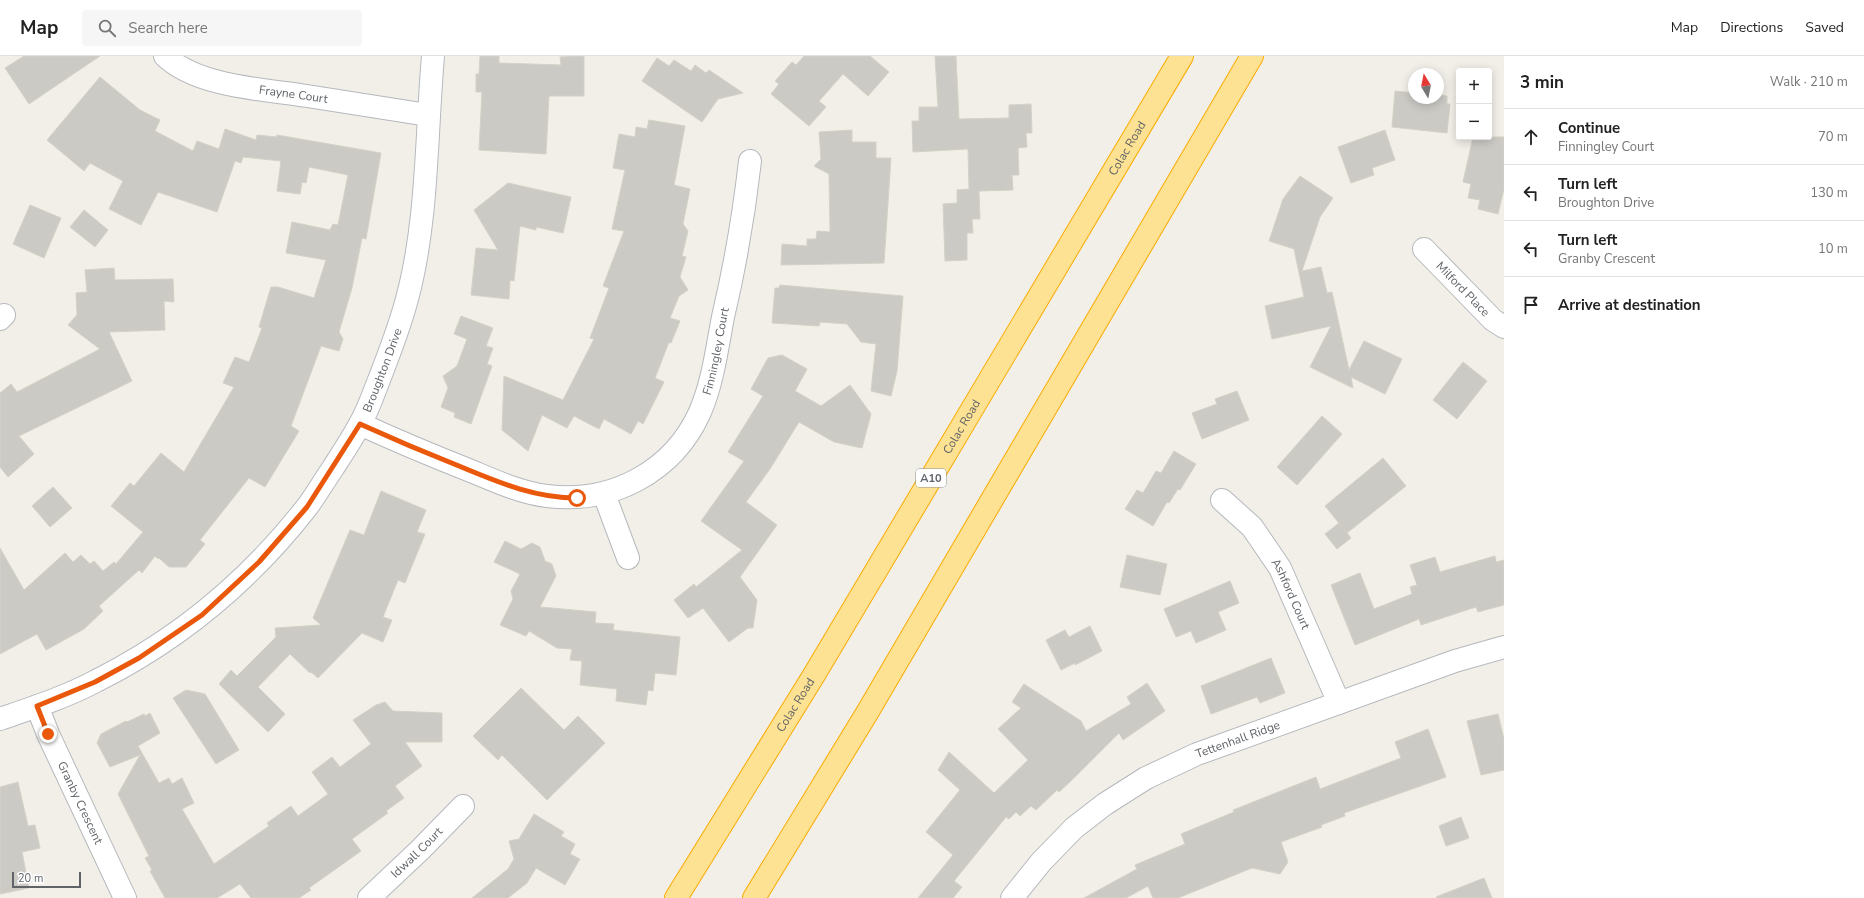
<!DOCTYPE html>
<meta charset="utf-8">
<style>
:root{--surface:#fff;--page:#f6f6f6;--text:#222;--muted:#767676;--line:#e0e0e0}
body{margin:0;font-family:"Nunito Sans",sans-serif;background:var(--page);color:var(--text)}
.controls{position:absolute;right:12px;top:12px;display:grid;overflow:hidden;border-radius:4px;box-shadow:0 2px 10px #0003}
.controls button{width:36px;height:36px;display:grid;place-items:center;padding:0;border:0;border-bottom:1px solid var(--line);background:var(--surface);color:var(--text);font:20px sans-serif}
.compass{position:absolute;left:1408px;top:12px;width:36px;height:36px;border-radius:50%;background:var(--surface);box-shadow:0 2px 10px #0003;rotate:350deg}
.scale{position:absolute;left:12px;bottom:10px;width:69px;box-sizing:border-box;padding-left:4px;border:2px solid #5f6368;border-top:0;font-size:11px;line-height:14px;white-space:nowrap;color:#5f6368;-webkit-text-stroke:3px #fff;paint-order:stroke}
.stop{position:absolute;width:12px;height:12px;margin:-9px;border:3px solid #ea580c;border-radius:50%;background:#fff}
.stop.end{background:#ea580c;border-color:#fff;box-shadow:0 1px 4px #0008}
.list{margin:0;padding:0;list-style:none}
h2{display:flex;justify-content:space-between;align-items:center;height:52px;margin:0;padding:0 16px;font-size:17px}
h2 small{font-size:13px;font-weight:400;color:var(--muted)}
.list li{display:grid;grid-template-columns:26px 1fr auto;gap:12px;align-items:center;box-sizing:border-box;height:56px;padding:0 16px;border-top:1px solid var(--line)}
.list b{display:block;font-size:15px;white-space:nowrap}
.list p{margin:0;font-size:13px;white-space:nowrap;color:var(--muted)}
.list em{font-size:13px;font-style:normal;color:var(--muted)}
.icon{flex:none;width:22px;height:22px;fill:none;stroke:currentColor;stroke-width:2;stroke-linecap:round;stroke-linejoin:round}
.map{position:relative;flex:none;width:1504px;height:842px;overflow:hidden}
header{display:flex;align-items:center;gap:24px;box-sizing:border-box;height:56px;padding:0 20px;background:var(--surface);border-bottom:1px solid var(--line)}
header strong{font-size:19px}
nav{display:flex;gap:22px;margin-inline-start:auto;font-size:14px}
.search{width:280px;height:36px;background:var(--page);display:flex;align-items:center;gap:10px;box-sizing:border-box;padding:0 14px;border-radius:4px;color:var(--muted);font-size:15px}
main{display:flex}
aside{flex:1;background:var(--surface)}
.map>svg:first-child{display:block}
.building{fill:#cccac5;stroke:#d6d1c6}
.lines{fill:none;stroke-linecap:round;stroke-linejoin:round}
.street-casing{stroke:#b5b8bc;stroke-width:24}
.secondary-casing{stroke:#b6babf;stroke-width:24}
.highway-casing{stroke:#f9ab00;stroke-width:24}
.street{stroke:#fff;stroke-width:22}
.secondary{stroke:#fff;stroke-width:22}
.highway{stroke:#fde293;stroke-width:22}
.route{stroke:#ea580c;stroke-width:5}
.labels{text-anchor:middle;stroke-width:3.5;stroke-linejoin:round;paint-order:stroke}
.shield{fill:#fff;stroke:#8f9295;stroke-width:1}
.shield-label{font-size:11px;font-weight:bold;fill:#5f6368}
.street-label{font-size:12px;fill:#5f6368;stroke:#fff}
</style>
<header>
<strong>Map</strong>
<div class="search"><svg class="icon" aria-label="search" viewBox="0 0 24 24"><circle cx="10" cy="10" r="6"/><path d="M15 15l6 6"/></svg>Search here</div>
<nav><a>Map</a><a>Directions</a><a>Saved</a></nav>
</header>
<main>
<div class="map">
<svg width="1504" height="842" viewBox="0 0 1504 842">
<rect width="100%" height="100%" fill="#f1efe8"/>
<!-- building -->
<path class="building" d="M 24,0 L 100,0 L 29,48 L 5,12 Z
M 480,0 L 499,0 L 499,7 L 561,9 L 560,1 L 584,0 L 584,40 L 549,40 L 546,98 L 479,94 L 482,36 L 476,36 L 476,18 L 479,18 Z
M 804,0 L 870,0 L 889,16 L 868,40 L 843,18 L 819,45 L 826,51 L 809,70 L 771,38 L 779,28 L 775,25 L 792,6 L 796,9 Z
M 935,0 L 956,0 L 959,63 L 1009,62 L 1009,49 L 1031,48 L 1032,77 L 1026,77 L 1027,91 L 1018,92 L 1019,119 L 1012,119 L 1013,134 L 979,135 L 980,163 L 972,163 L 973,177 L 967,177 L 967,204 L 945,205 L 943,148 L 957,147 L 957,134 L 969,133 L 968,93 L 913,96 L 912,65 L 919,65 L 919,51 L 938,51 Z
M 657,2 L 669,10 L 674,4 L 691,15 L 695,9 L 706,17 L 709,14 L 743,37 L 718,43 L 702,66 L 642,25 Z
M 100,21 L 140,54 L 160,64 L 155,75 L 193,95 L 197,85 L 219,93 L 225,73 L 256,84 L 257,79 L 277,81 L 277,79 L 381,97 L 366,183 L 362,182 L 352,232 L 339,276 L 343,283 L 339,295 L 321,290 L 291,370 L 299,375 L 265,431 L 249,422 L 200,484 L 205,488 L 186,511 L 169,511 L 159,502 L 158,503 L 155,500 L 142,517 L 139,514 L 99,550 L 103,555 L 84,573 L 46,594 L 37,578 L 0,598 L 0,492 L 24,534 L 65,497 L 73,506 L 81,499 L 90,508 L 94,505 L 103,515 L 114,506 L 116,508 L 143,476 L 111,450 L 130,427 L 134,430 L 161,397 L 184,416 L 234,331 L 223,327 L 235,301 L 249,306 L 262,272 L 259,271 L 271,231 L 278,231 L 314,242 L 326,204 L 286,197 L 292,166 L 330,174 L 333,168 L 338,169 L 348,119 L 309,111 L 306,127 L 302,126 L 300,138 L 277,135 L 281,105 L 243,101 L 241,107 L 235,105 L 217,156 L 158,136 L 141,169 L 109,153 L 123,125 L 90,107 L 84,115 L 47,84 Z
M 1395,35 L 1414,37 L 1414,42 L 1438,42 L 1438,39 L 1447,40 L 1447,48 L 1450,48 L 1447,77 L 1392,71 Z
M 649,64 L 685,70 L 674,129 L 690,133 L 683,168 L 688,175 L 682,200 L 686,201 L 680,221 L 688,234 L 679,240 L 670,262 L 680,265 L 671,287 L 669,286 L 655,322 L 664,326 L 643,368 L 638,365 L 631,378 L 604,363 L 599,373 L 574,360 L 567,372 L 542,359 L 528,395 L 502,374 L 504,320 L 563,344 L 594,283 L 590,282 L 609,232 L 603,230 L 624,175 L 612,173 L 625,114 L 613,112 L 619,78 L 635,81 L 636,71 L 647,73 Z
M 852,74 L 852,86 L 876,86 L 876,102 L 891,102 L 884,207 L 781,209 L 782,188 L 807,190 L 807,183 L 816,183 L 817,175 L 830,176 L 829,118 L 814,110 L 821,103 L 819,76 Z
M 1385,74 L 1395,104 L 1372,112 L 1374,119 L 1351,127 L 1338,91 Z
M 1473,81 L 1504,81 L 1504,133 L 1498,158 L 1478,153 L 1480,144 L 1468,142 L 1471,128 L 1463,126 Z
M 1300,120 L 1333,142 L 1320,161 L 1302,215 L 1321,211 L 1327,237 L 1332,236 L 1349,314 L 1364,285 L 1402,303 L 1385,338 L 1351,321 L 1353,332 L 1310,311 L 1331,270 L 1272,283 L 1265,250 L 1304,241 L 1294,193 L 1269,185 L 1283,143 Z
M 508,127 L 571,141 L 563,177 L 536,171 L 536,174 L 520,170 L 514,225 L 510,224 L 509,243 L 471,239 L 476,192 L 498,194 L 474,154 Z
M 30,149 L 61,162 L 44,202 L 13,188 Z
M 84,154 L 108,174 L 95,191 L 70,171 Z
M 114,212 L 115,224 L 173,223 L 174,246 L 164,245 L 165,274 L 109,276 L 132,325 L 19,380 L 34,398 L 8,421 L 0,411 L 0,337 L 11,328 L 17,336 L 100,293 L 68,269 L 77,259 L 76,237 L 87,236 L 85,214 Z
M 780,229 L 903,240 L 897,315 L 891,340 L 871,335 L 876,288 L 861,286 L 847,268 L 820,266 L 819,270 L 772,267 L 775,232 L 779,232 Z
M 461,260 L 493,272 L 486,290 L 493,292 L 487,308 L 492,310 L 471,368 L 454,361 L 455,357 L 441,351 L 448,332 L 443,320 L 457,310 L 467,283 L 454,278 Z
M 782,299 L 807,313 L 795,335 L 821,350 L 850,329 L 871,358 L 862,392 L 834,386 L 799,366 L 770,413 L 746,446 L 777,469 L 740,521 L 757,544 L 753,572 L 748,572 L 729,586 L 703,552 L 688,562 L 674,544 L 694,528 L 696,531 L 742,494 L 701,465 L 744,405 L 728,396 L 763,340 L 751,333 L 768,302 Z
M 1463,306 L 1487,325 L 1457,363 L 1433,344 Z
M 1237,335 L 1249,364 L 1202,383 L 1192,357 L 1217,348 L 1215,343 Z
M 1322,360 L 1342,378 L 1297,429 L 1277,411 Z
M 1174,395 L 1196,408 L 1180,434 L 1178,433 L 1169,447 L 1167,446 L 1153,470 L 1125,453 L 1137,434 L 1143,437 L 1156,415 L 1161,417 Z
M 1383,402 L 1406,430 L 1347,477 L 1325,450 Z
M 53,431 L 72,452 L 50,471 L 32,450 Z
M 381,435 L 426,454 L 417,476 L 425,478 L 405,527 L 398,524 L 383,561 L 392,564 L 383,586 L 362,577 L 318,622 L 311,616 L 310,617 L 290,598 L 258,631 L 285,658 L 268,676 L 219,628 L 231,614 L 237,620 L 276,581 L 275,572 L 321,569 L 313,562 L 350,474 L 364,479 Z
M 1339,467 L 1351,482 L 1337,493 L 1325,478 Z
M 505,485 L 521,493 L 532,487 L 540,491 L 545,505 L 552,508 L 556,520 L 540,551 L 596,556 L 595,567 L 614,568 L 613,574 L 680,581 L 676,619 L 655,617 L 653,635 L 648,634 L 646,649 L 616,645 L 617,633 L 580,629 L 582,605 L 570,604 L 572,593 L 557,592 L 529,575 L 526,580 L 500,569 L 513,543 L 511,535 L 520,518 L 494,506 Z
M 1127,499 L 1167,508 L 1160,539 L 1120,531 Z
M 1495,500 L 1496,506 L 1504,504 L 1504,549 L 1478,556 L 1476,551 L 1421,569 L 1419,563 L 1355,589 L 1331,529 L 1360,517 L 1374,553 L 1412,538 L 1410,531 L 1417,529 L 1410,509 L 1435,501 L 1440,516 Z
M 1230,525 L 1239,547 L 1218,556 L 1226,574 L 1196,587 L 1191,575 L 1176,581 L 1164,553 Z
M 1090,570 L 1102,595 L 1075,609 L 1075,607 L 1061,614 L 1046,584 L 1065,574 L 1069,581 Z
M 1271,602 L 1285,637 L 1260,647 L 1257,641 L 1211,658 L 1201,630 Z
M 1147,627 L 1165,655 L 1123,684 L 1119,677 L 1072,724 L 1059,736 L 1057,734 L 1036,754 L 1031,750 L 1020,760 L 1016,756 L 1009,763 L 1006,761 L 954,825 L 962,831 L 953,842 L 918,842 L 953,799 L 926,776 L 960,734 L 938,714 L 949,696 L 994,737 L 1028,704 L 998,673 L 1021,652 L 1012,646 L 1024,628 L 1081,665 L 1086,675 L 1131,648 L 1127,641 Z
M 521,632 L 564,674 L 578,660 L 605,687 L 547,744 L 502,699 L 498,704 L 473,680 Z
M 186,634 L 205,638 L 239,694 L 216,708 L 173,642 Z
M 385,646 L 393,655 L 442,657 L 442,686 L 405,686 L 422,710 L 395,730 L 404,742 L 386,755 L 388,757 L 352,783 L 361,795 L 309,832 L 311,834 L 299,842 L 251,842 L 240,828 L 217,842 L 165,842 L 150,815 L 152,814 L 145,802 L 149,800 L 118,738 L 140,699 L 110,711 L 97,687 L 101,678 L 126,665 L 127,666 L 144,658 L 145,660 L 150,657 L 160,677 L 138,690 L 159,727 L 169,722 L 172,728 L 182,722 L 194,747 L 182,753 L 214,808 L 269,770 L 267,767 L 291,750 L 298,760 L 328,738 L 312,716 L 332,701 L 340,711 L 371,688 L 353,664 L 376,649 Z
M 1498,658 L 1504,683 L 1504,714 L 1481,719 L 1467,665 Z
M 1428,673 L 1446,721 L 1344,757 L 1345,760 L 1321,769 L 1322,771 L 1281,786 L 1288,806 L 1280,818 L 1252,812 L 1178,842 L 1153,842 L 1148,830 L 1126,842 L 1084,842 L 1137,813 L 1135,809 L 1185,788 L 1181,778 L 1234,756 L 1233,754 L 1316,721 L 1320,733 L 1401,702 L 1395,686 Z
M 18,726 L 28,770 L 35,769 L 40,792 L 22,796 L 29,832 L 0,838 L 0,731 Z
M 534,758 L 564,776 L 561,780 L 575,788 L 570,798 L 580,803 L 565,829 L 536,812 L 527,827 L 508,842 L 472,842 L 508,813 L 514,803 L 509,785 L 519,783 Z
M 1461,761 L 1469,782 L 1446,790 L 1439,770 Z
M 1484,822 L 1492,842 L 1437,842 L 1436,841 Z"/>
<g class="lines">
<!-- street casing -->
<g class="street-casing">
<g id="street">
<path id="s1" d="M 165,0 C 198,31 263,33 307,40 C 347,46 388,53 428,59"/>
<path id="s2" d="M 1424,193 L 1493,264 L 1504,271"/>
<path d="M 0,263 L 4,259"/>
<path id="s3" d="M 360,368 C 397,385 433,400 471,415 C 495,425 521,437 547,440 C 612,448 673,416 700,356 C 713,326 717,292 723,261 C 735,210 744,158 750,105"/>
<path d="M 604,438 L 628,502"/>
<path id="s4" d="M 1222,444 L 1252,471 L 1280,512 L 1339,647"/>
<path id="s5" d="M 37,650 L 48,678 L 125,842"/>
<path id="s6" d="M 369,842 L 420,794 L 463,750"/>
<path id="s7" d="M 1012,842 L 1041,806 L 1074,772 L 1105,748 L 1146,722 L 1197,698 L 1455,605 L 1504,591"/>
</g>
</g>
<!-- secondary casing -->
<g class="secondary-casing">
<g id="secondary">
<path id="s8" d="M 0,663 C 32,652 66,641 96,625 C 178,584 250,524 307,451 C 316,439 324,425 333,412 C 342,398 352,383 360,368 C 367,356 372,342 377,329 C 388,301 399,273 407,243 C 428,165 426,81 433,0"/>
</g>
</g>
<!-- highway casing -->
<g class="highway-casing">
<g id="highway">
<path id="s9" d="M 676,842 L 814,619 L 1182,0"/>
<path d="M 754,842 L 867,657 L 1252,0"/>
</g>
</g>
<!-- street -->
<use href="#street" class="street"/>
<!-- secondary -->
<use href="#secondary" class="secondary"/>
<!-- highway -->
<use href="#highway" class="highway"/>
</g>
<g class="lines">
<!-- route -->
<path class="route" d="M 48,678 L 37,650 L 95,626 L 139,602 L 202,559 L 259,506 L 307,451 L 360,368 C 393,383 426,397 459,410 C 498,426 534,442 577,442"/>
</g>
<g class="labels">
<!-- shield labels -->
<rect class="shield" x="916" y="413" width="30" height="18" rx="3"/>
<g class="shield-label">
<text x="931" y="426">A10</text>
</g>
<!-- street labels -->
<g class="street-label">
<text dy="4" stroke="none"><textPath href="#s1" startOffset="136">Frayne Court</textPath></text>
<text dy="4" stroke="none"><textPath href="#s9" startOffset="875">Colac Road</textPath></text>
<text dy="4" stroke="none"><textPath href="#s2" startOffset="56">Milford Place</textPath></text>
<text dy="4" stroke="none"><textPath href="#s3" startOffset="451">Finningley Court</textPath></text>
<text dy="4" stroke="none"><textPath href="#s8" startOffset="536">Broughton Drive</textPath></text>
<text dy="4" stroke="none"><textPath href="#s9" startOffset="551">Colac Road</textPath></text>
<text dy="4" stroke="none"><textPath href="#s4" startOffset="118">Ashford Court</textPath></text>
<text dy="4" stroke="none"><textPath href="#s9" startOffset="227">Colac Road</textPath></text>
<text dy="4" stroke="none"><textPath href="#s7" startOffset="281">Tettenhall Ridge</textPath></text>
<text dy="4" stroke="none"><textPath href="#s5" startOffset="106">Granby Crescent</textPath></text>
<text dy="4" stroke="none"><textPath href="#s6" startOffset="66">Idwall Court</textPath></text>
</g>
</g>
</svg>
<div class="controls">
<button>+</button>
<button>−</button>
</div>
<svg class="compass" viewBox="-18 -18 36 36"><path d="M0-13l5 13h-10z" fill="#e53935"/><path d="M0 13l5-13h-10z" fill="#767676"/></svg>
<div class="scale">20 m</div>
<div class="stop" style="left:577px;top:442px"></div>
<div class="stop end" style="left:48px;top:678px"></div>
</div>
<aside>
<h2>3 min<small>Walk · 210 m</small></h2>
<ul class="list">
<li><svg class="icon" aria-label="ahead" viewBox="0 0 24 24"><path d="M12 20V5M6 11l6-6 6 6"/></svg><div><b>Continue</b><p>Finningley Court</p></div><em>70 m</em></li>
<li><svg class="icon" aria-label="left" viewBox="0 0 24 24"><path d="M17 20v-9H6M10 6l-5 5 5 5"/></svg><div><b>Turn left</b><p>Broughton Drive</p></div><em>130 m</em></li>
<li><svg class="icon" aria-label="left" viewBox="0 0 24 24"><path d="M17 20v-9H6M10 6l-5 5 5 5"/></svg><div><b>Turn left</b><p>Granby Crescent</p></div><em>10 m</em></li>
<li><svg class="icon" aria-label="arrive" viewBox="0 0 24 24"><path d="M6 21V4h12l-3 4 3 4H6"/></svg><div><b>Arrive at destination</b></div></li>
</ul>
</aside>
</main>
